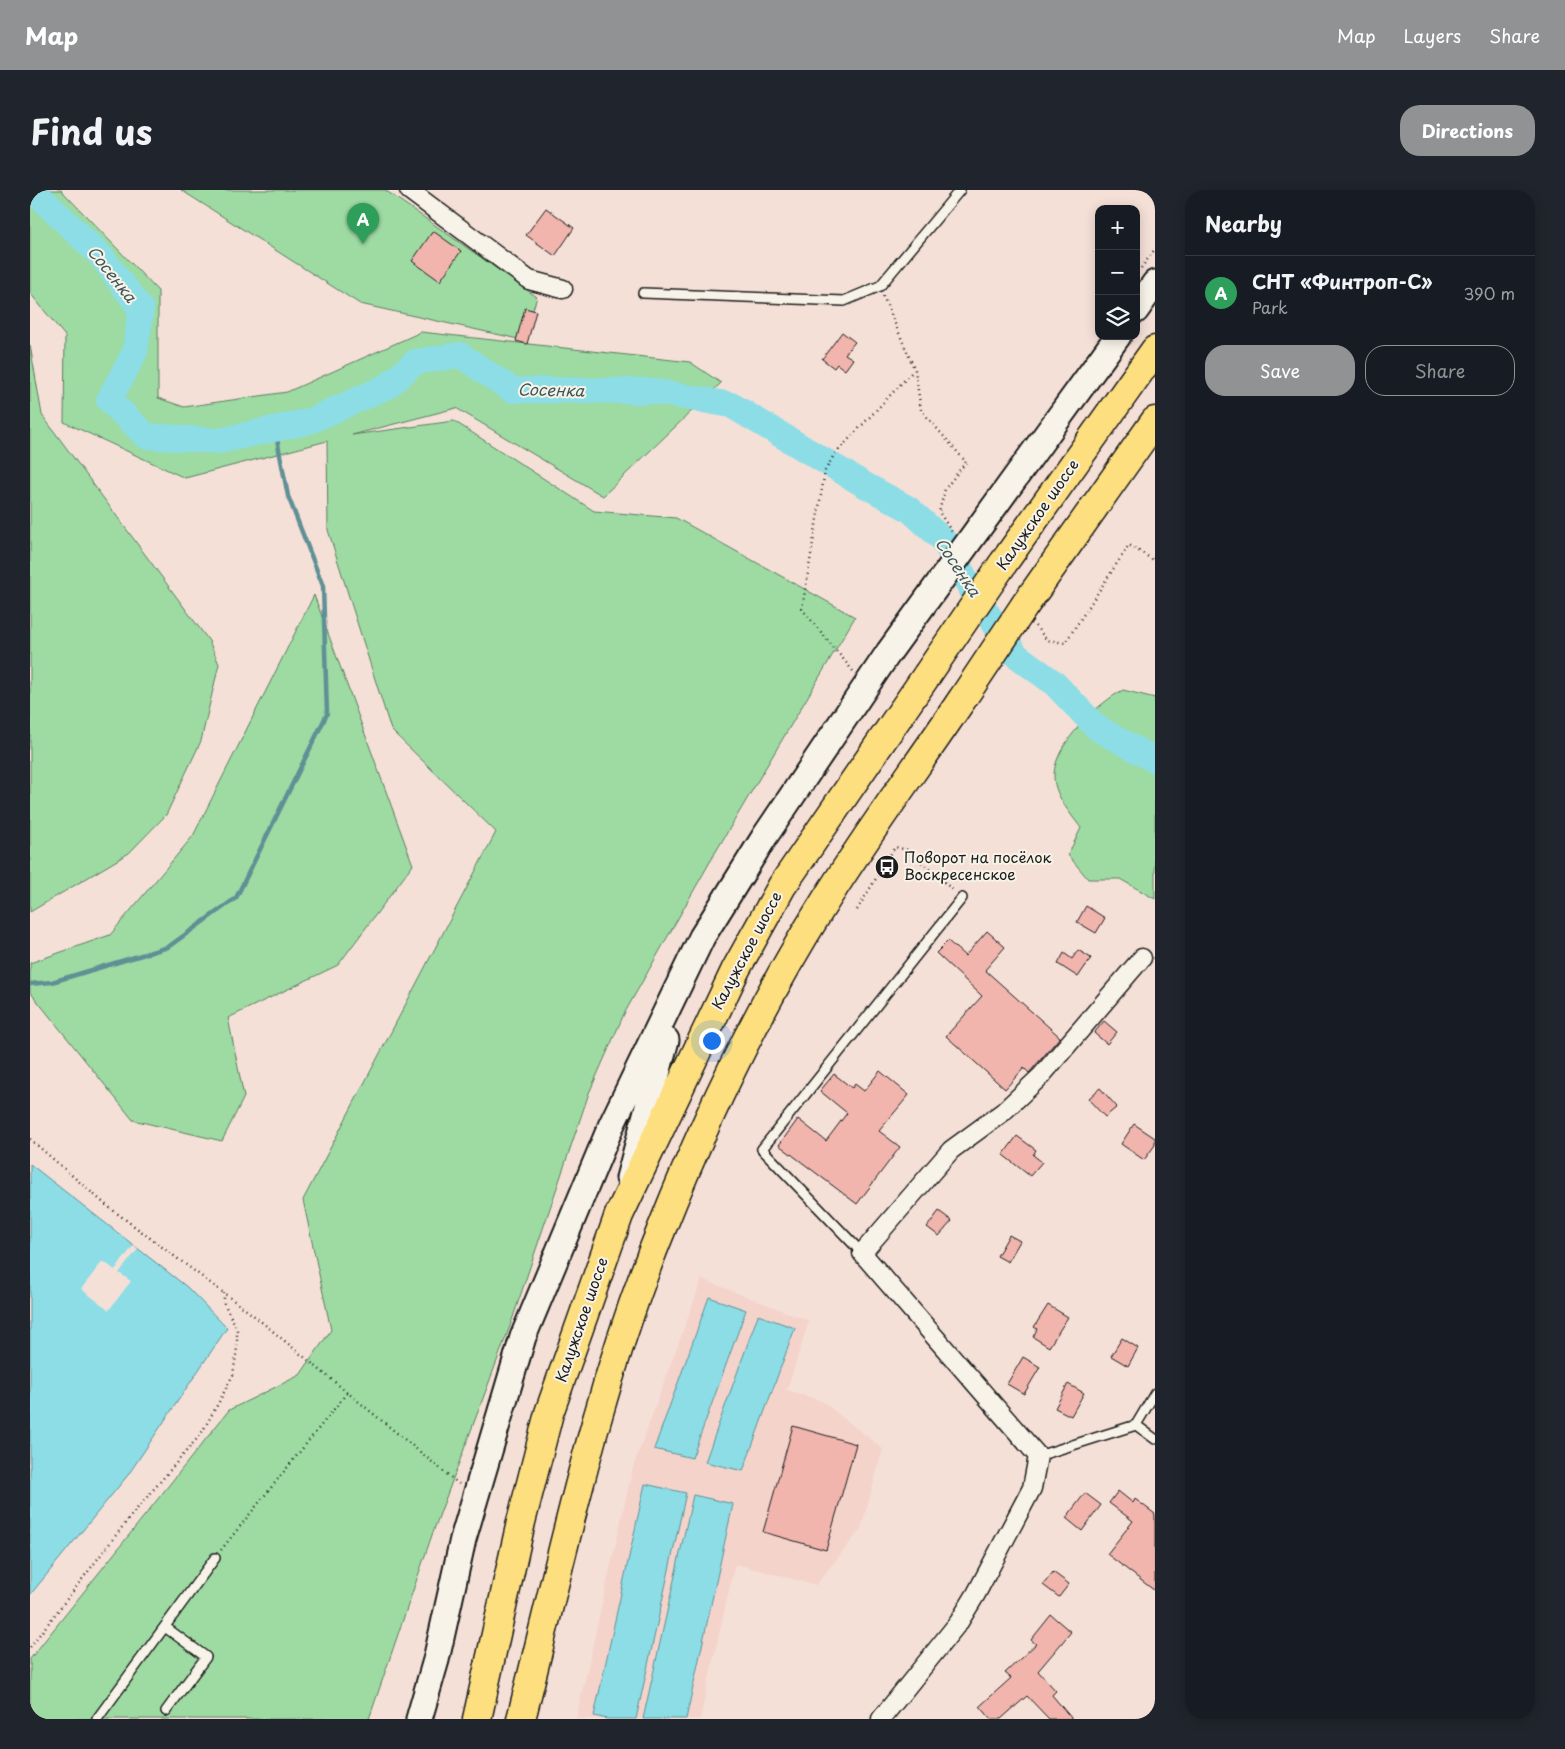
<!DOCTYPE html>
<meta charset="utf-8">
<style>
:root{--surface:#171b24;--page:#20242c;--text:#f1f3f6;--muted:#9ea1a6;--line:#363941;--accent:#919294}
body{margin:0;font-family:"Playpen Sans",sans-serif;background:var(--page);color:var(--text)}
.controls{position:absolute;right:15px;top:15px;display:grid;overflow:hidden;border-radius:10px;box-shadow:0 2px 12px #0003}
.controls button{width:45px;height:45px;display:grid;place-items:center;padding:0;border:0;border-bottom:1px solid var(--line);background:var(--surface);color:var(--text);font:25px sans-serif}
.you{position:absolute;left:681px;top:850px;width:18px;height:18px;margin:-12px;border:4px solid #fff;border-radius:50%;background:#1a73e8;box-shadow:0 0 0 8px #1a73e833}
.badge{display:grid;place-items:center;width:32px;height:32px;border-radius:50%;background:var(--accent);color:#fff;font-size:16px;font-weight:700}
.pin{position:absolute;translate:-50% -41px;filter:drop-shadow(0 1px 2px #0008)}
.pin::after{content:'';position:absolute;top:26px;width:18px;height:15px;background:inherit;clip-path:polygon(0 0,100% 0,50% 100%)}
.list{margin:0;padding:0;list-style:none}
h2{display:flex;justify-content:space-between;align-items:center;height:65px;margin:0;padding:0 20px;font-size:21px}
h2 small{font-size:16px;font-weight:400;color:var(--muted)}
.list li{display:grid;grid-template-columns:32px 1fr auto;gap:15px;align-items:center;box-sizing:border-box;height:75px;padding:0 20px;border-top:1px solid var(--line)}
.list b{display:block;font-size:19px;white-space:nowrap}
.list p{margin:0;font-size:16px;white-space:nowrap;color:var(--muted)}
.list em{font-size:16px;font-style:normal;color:var(--muted)}
.actions{display:flex;gap:10px;padding:15px 20px}
.actions a{flex:1;padding:11px 0;border:1px solid var(--accent);border-radius:20px;text-align:center;font-size:18px;color:var(--accent)}
.actions .main{background:var(--accent);color:#fff}
.icon{flex:none;width:28px;height:28px;fill:none;stroke:currentColor;stroke-width:2;stroke-linecap:round;stroke-linejoin:round}
.map{position:relative;flex:none;width:1125px;height:1529px;overflow:hidden;border-radius:20px}
header{display:flex;align-items:center;gap:30px;box-sizing:border-box;height:70px;padding:0 25px;background:var(--accent);color:#fff}
header strong{font-size:24px}
nav{display:flex;gap:28px;margin-inline-start:auto;font-size:18px}
.intro{display:flex;align-items:center;justify-content:space-between;box-sizing:border-box;height:120px;padding:0 30px}
h1{margin:0;font-size:35px}
.button{padding:12px 22px;border-radius:20px;background:var(--accent);color:#fff;font-size:18px;font-weight:700}
main{display:flex;gap:30px;padding:0 30px}
aside{flex:1;background:var(--surface);border-radius:20px;box-shadow:0 2px 12px #0003}
.map>svg:first-child{display:block}
.built{fill:#f4d3cb}
.green{fill:#9ddba3;stroke:#5c7c60}
.water{fill:#8cdde6;stroke:#5f9095}
.pier{fill:#f5e0d7}
.lines{fill:none;stroke-linecap:round;stroke-linejoin:round}
.stream{stroke:#5f9095;stroke-width:4.5}
.river{stroke:#8cdde6;stroke-width:26}
.building{fill:#f1b5ae;stroke:#1c1c1c}
.lane-casing{stroke:#1c1c1c;stroke-width:12}
.street-casing{stroke:#1c1c1c;stroke-width:21}
.secondary-casing{stroke:#1c1c1c;stroke-width:29}
.highway-casing{stroke:#1c1c1c;stroke-width:31}
.path{stroke:#1c1c1c;stroke-width:2.5;stroke-dasharray:1 4;stroke-linecap:butt}
.lane{stroke:#f7f3e8;stroke-width:9}
.street{stroke:#f7f3e8;stroke-width:18}
.secondary{stroke:#f7f3e8;stroke-width:25}
.highway{stroke:#fddf80;stroke-width:28}
.secondary-bridge-casing{stroke:#1c1c1c;stroke-width:29;stroke-linecap:butt}
.highway-bridge-casing{stroke:#1c1c1c;stroke-width:31;stroke-linecap:butt}
.secondary-bridge{stroke:#f7f3e8;stroke-width:25}
.highway-bridge{stroke:#fddf80;stroke-width:28}
.labels{text-anchor:middle;stroke-width:4;stroke-linejoin:round;paint-order:stroke}
.street-label{font-size:15px;fill:#1c1c1c;stroke:#f7f3e8}
.poi-label{font-size:15px;fill:#1c1c1c;stroke:#f7f3e8;text-anchor:start}
.water-label{font-size:16px;font-style:italic;fill:#3e5659;stroke:#f7f3e8}
</style>
<header>
<strong>Map</strong>
<nav><a>Map</a><a>Layers</a><a>Share</a></nav>
</header>
<div class="intro"><h1>Find us</h1><a class="button">Directions</a></div>
<main>
<div class="map">
<svg width="1125" height="1529" viewBox="0 0 1125 1529">
<rect width="100%" height="100%" fill="#f5e0d7"/>
<filter id="ink" filterUnits="userSpaceOnUse"><feTurbulence type="fractalNoise" baseFrequency=".02" numOctaves="2"/><feDisplacementMap in="SourceGraphic" scale="10" xChannelSelector="R" yChannelSelector="G"/><feConvolveMatrix kernelMatrix="1 2 1 2 8 2 1 2 1" color-interpolation-filters="sRGB"/></filter>
<g filter="url(#ink)">
<!-- built -->
<path class="built" d="M 672,1089 L 779,1131 L 757,1200 L 792,1211 L 853,1259 L 831,1339 L 786,1395 L 705,1374 L 670,1529 L 546,1529 L 603,1277 Z"/>
<!-- green -->
<path class="green" d="M 0,0 L 31,0 L 128,101 L 128,208 L 154,217 L 257,202 L 391,142 L 660,172 L 691,193 L 573,306 L 426,218 L 322,245 L 424,231 L 564,321 L 646,328 L 825,427 L 685,663 L 594,824 L 559,903 L 480,1136 L 402,1345 L 339,1529 L 0,1529 L 0,1469 L 199,1220 L 270,1185 L 301,1140 L 273,1010 L 466,642 L 361,540 L 298,340 L 297,251 L 155,288 L 34,232 L 35,146 L 0,103 Z
M 151,0 L 355,0 L 507,107 L 493,150 L 330,114 Z
M 0,155 L 12,225 L 179,451 L 189,474 L 171,551 L 136,625 L 99,663 L 0,722 Z
M 284,405 L 383,675 L 308,775 L 198,828 L 214,907 L 192,951 L 103,930 L 0,802 L 0,773 L 80,745 L 163,646 Z
M 1093,500 L 1125,508 L 1125,709 L 1090,689 L 1058,689 L 1038,665 L 1051,638 C 1040,623 1023,604 1024,584 C 1025,554 1068,513 1093,500 Z"/>
<!-- water -->
<path class="water" d="M 0,974 L 157,1097 L 197,1138 L 98,1285 L 0,1405 Z
M 679,1107 L 716,1120 L 662,1268 L 624,1259 Z
M 728,1125 L 765,1138 L 713,1281 L 675,1272 Z
M 615,1294 L 656,1303 L 606,1529 L 577,1529 L 564,1526 Z
M 663,1305 L 703,1314 L 656,1529 L 613,1529 Z"/>
<!-- pier -->
<path class="pier" d="M 104,1055 L 108,1059 L 89,1083 L 101,1091 L 79,1120 L 51,1099 L 73,1071 L 85,1080 Z"/>
<g class="lines">
<!-- stream -->
<path class="stream" d="M 0,794 L 22,792 L 138,757 L 206,708 L 297,524 L 293,396 L 258,306 L 245,239"/>
<!-- river -->
<path class="river" d="M 3,0 L 70,65 L 111,119 L 105,162 L 79,210 L 116,246 L 189,251 L 280,231 L 358,196 L 385,172 L 430,165 L 482,200 L 622,201 L 701,215 L 833,294 L 879,319 L 914,351 L 944,404 L 986,465 L 1024,493 L 1067,538 L 1125,570"/>
</g>
<!-- building -->
<path class="building" d="M 516,18 L 544,38 L 525,66 L 496,45 Z
M 403,41 L 431,61 L 410,91 L 382,71 Z
M 495,118 L 506,121 L 497,154 L 486,151 Z
M 812,142 L 825,152 L 815,164 L 823,169 L 815,180 L 807,174 L 804,178 L 792,169 Z
M 1056,716 L 1075,728 L 1066,743 L 1047,732 Z
M 957,741 L 975,757 L 955,780 L 1030,847 L 999,883 L 994,878 L 975,899 L 916,846 L 952,806 L 906,763 L 918,751 L 935,766 Z
M 1048,760 L 1061,768 L 1048,787 L 1028,774 L 1034,763 L 1042,769 Z
M 1074,831 L 1087,842 L 1077,854 L 1064,843 Z
M 850,881 L 879,905 L 849,941 L 870,957 L 827,1014 L 749,955 L 768,929 L 796,951 L 817,923 L 790,901 L 804,884 L 822,898 L 825,894 L 834,901 Z
M 1070,898 L 1087,917 L 1075,927 L 1058,909 Z
M 1104,934 L 1125,948 L 1125,955 L 1114,970 L 1091,954 Z
M 987,946 L 1006,960 L 1003,965 L 1012,972 L 1000,986 L 973,965 Z
M 909,1021 L 922,1031 L 909,1046 L 897,1037 Z
M 979,1045 L 990,1051 L 978,1072 L 967,1066 Z
M 1018,1115 L 1038,1127 L 1019,1157 L 1003,1147 L 1007,1139 L 1004,1137 Z
M 1092,1148 L 1108,1158 L 1098,1176 L 1081,1166 Z
M 993,1167 L 1010,1177 L 994,1204 L 977,1194 Z
M 1038,1194 L 1054,1203 L 1041,1226 L 1025,1218 Z
M 763,1236 L 826,1254 L 796,1360 L 733,1342 Z
M 1088,1301 L 1103,1313 L 1105,1309 L 1125,1324 L 1125,1401 L 1077,1364 L 1103,1331 L 1079,1313 Z
M 1055,1303 L 1071,1315 L 1052,1341 L 1036,1328 Z
M 1023,1382 L 1039,1394 L 1029,1407 L 1013,1395 Z
M 1021,1425 L 1041,1442 L 1008,1481 L 1026,1501 L 1022,1505 L 1042,1529 L 1019,1529 L 997,1506 L 971,1529 L 961,1529 L 950,1516 L 981,1488 L 975,1483 L 1006,1454 L 1001,1450 Z"/>
<g class="lines">
<!-- lane casing -->
<g class="lane-casing">
<path id="lane" d="M 613,103 L 814,111 L 850,96 L 930,0
M 832,1063 L 732,959 L 932,708
M 1106,1235 L 1125,1249
M 1008,1266 L 1106,1235 L 1125,1203
M 135,1437 L 176,1467 L 136,1521
M 67,1529 L 185,1368"/>
</g>
<!-- street casing -->
<g class="street-casing">
<path id="street" d="M 379,0 L 499,90 L 533,99
M 851,1529 L 929,1432 L 946,1404 L 1002,1298 L 1008,1266 L 832,1063 L 921,960 L 973,922 L 1011,886 L 1112,768"/>
</g>
<!-- secondary casing -->
<g class="secondary-casing">
<path id="secondary" d="M 1106,120 L 1125,93
M 948,339 L 1088,146
M 599,988 L 636,850
M 389,1529 L 406,1470 L 433,1349 L 493,1147 L 581,936 L 672,747 L 735,646 L 859,462"/>
</g>
<!-- highway casing -->
<g class="highway-casing">
<path id="highway" d="M 972,375 L 1125,160
M 995,415 L 1125,231
M 447,1529 L 491,1332 L 519,1223 L 589,1025 L 706,779 L 752,696 L 897,485
M 491,1529 C 533,1364 567,1196 632,1038 C 675,930 728,819 789,721 C 833,649 884,581 931,511"/>
</g>
<!-- path -->
<path class="path" d="M 1111,78 L 1125,59
M 853,106 L 885,180 L 891,220 L 936,272 L 915,299 L 909,322 L 922,342
M 1005,436 L 1017,450 L 1035,453 L 1099,355 L 1125,371
M 823,481 L 772,419 L 795,281 L 804,265 L 884,180
M 827,720 L 865,657 L 878,660 L 924,701
M 0,949 L 76,1015 L 223,1125 L 429,1294
M 191,1360 L 317,1203
M 0,1457 L 100,1327 L 171,1244 L 189,1212 L 203,1185 L 207,1158 L 207,1139 L 194,1113 L 194,1103"/>
<!-- lane -->
<use href="#lane" class="lane"/>
<!-- street -->
<use href="#street" class="street"/>
<!-- secondary -->
<use href="#secondary" class="secondary"/>
<!-- highway -->
<use href="#highway" class="highway"/>
<!-- secondary-bridge casing -->
<g class="secondary-bridge-casing">
<path id="secondary-bridge" d="M 859,462 L 948,339"/>
</g>
<!-- highway-bridge casing -->
<g class="highway-bridge-casing">
<path id="highway-bridge" d="M 897,485 L 972,375
M 931,511 L 995,415"/>
</g>
<!-- secondary-bridge -->
<use href="#secondary-bridge" class="secondary-bridge"/>
<!-- highway-bridge -->
<use href="#highway-bridge" class="highway-bridge"/>
</g>
</g>
<!-- icons -->
<defs>
<g id="bus-disc" transform="scale(1.25)"><circle r="9.5" fill="#1c1c1c" stroke="#f7f3e8"/><path d="M-5-6H5V4H4V6H2V4H-2V6H-4V4H-5ZM-3.5-4V0h7V-4ZM-3.5 1.2v1.5H-2V1.2ZM2 1.2v1.5H3.5V1.2Z" fill="#fff"/></g>
</defs>
<g fill-rule="evenodd">
<use href="#bus-disc" x="857" y="677"/>
</g>
<g class="labels">
<!-- street labels -->
<g class="street-label">
<text transform="translate(1008 325) rotate(-55)" y="5">Калужское шоссе</text>
<text transform="translate(717 761) rotate(-62)" y="5">Калужское шоссе</text>
<text transform="translate(552 1130) rotate(-71)" y="5">Калужское шоссе</text>
</g>
<!-- poi labels -->
<g class="poi-label">
<text x="874" y="673">Поворот на посёлок<tspan x="874" dy="17">Воскресенское</tspan></text>
</g>
<!-- water labels -->
<g class="water-label">
<text transform="translate(82 84) rotate(51)" y="6">Сосенка</text>
<text transform="translate(521 200) rotate(1)" y="6">Сосенка</text>
<text transform="translate(928 377) rotate(56)" y="6">Сосенка</text>
</g>
</g>
</svg>
<div class="controls">
<button>+</button>
<button>−</button>
<button><svg class="icon" aria-label="layers" viewBox="0 0 24 24"><path d="M12 4l9 5-9 5-9-5zM3 14l9 5 9-5"/></svg></button>
</div>
<div class="you"></div>
<div class="pin badge" style="left:333px;top:54px;background:#2e9e5b">A</div>
</div>
<aside>
<h2>Nearby<small></small></h2>
<ul class="list">
<li><span class="badge" style="background:#2e9e5b">A</span><div><b>СНТ «Финтроп-С»</b><p>Park</p></div><em>390 m</em></li>
</ul>
<div class="actions"><a class="main">Save</a><a>Share</a></div>
</aside>
</main>
